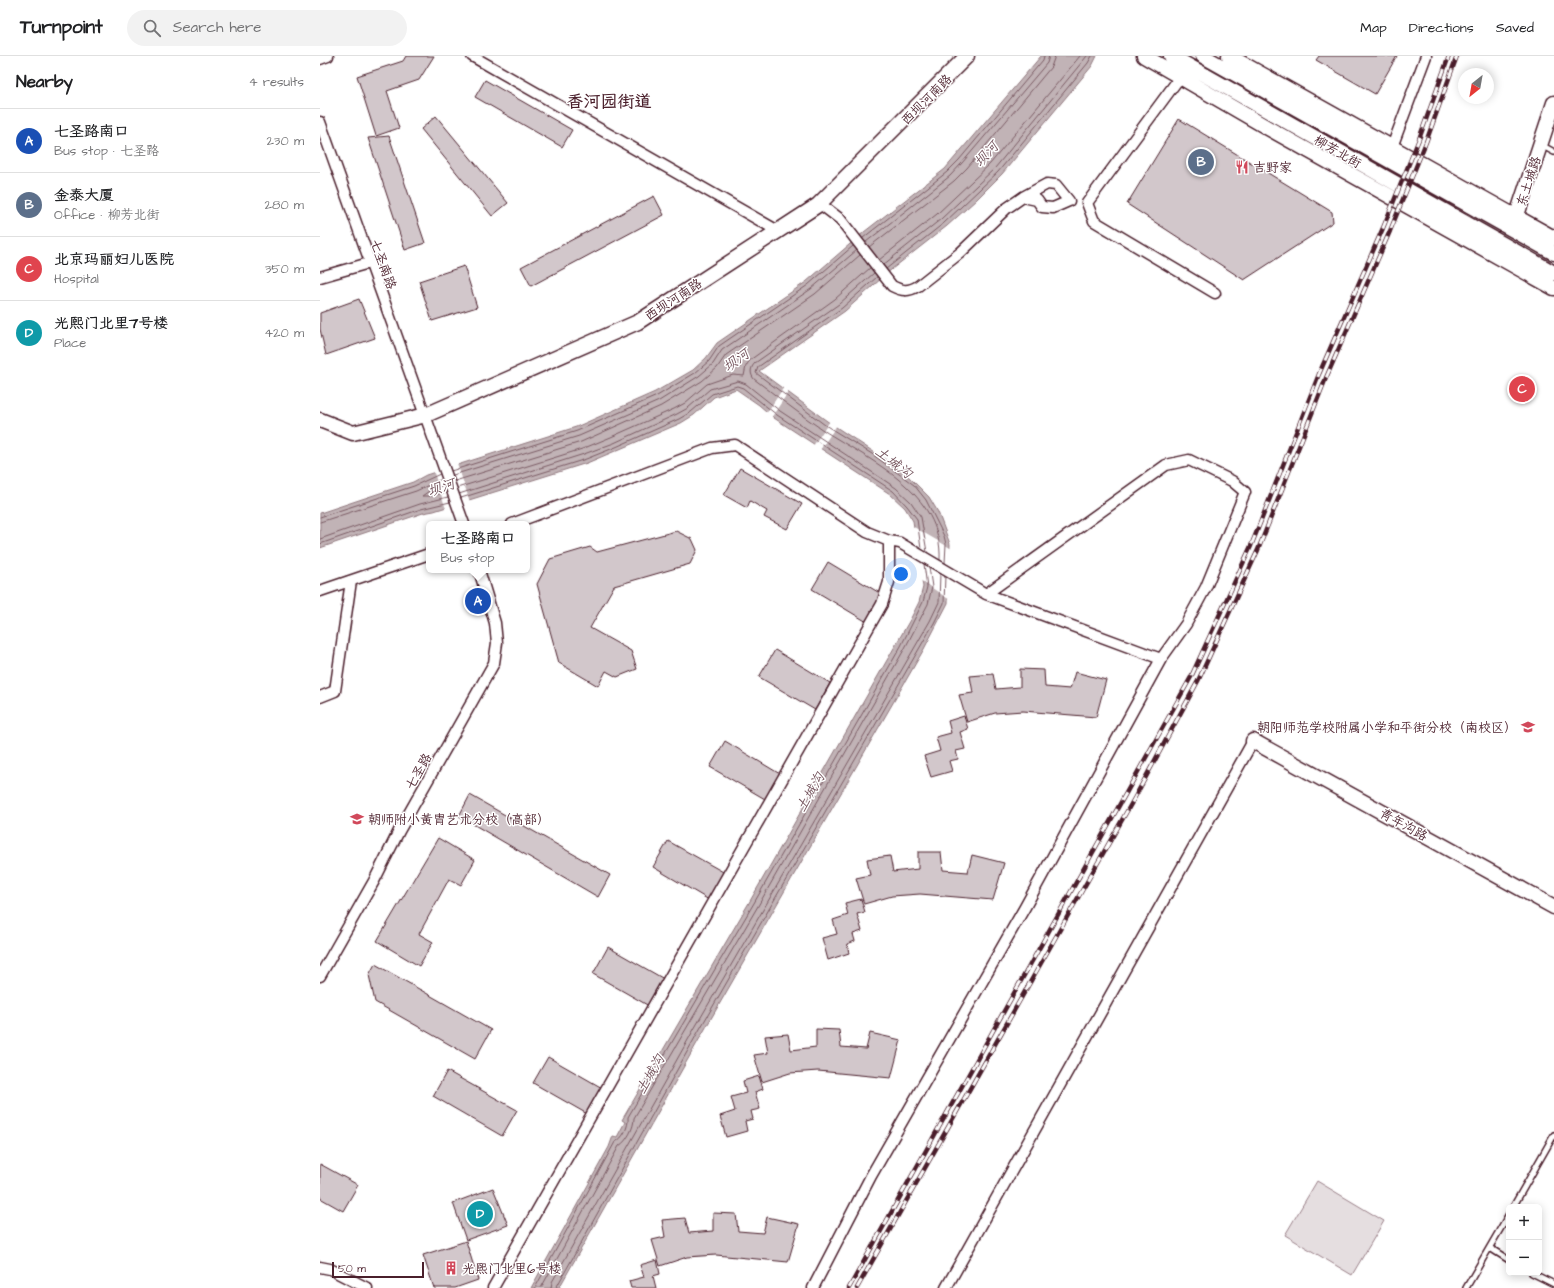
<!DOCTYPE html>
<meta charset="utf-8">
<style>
:root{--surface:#fff;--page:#f2f2f2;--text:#202124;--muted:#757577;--line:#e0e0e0;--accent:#b45309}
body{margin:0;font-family:"Architects Daughter","LXGW WenKai TC",sans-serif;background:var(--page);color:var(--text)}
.controls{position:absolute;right:12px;bottom:12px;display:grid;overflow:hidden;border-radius:6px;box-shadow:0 2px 10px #0003}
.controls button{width:36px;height:36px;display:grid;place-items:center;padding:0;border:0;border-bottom:1px solid var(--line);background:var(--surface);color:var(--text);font:20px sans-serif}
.compass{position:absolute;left:1138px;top:12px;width:36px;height:36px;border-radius:50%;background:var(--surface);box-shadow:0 2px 10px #0003;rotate:211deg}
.scale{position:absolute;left:12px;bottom:10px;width:92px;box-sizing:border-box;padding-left:4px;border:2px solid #4a1f2b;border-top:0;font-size:11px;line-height:14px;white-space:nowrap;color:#4a1f2b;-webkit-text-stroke:3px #fff;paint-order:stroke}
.you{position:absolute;left:581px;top:518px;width:14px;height:14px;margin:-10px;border:3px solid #fff;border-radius:50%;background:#1a73e8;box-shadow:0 0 0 6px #1a73e833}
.badge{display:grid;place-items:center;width:26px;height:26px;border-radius:50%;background:var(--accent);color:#fff;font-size:13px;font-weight:700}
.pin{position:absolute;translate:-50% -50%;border:2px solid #fff;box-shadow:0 1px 4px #0006}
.popup{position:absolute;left:106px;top:465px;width:104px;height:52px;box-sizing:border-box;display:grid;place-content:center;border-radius:6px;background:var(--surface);filter:drop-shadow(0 1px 3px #0005);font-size:13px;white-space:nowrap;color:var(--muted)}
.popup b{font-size:15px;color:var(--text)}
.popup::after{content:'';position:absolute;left:50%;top:100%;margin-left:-8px;border:8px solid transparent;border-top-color:var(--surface)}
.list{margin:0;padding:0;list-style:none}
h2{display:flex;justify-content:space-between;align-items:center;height:52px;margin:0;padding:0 16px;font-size:17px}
h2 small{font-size:13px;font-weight:400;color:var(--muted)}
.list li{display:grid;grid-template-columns:26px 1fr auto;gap:12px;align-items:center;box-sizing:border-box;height:64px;padding:0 16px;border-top:1px solid var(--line)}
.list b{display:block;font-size:15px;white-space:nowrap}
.list p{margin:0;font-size:13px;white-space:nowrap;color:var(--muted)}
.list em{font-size:13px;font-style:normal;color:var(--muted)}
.icon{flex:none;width:22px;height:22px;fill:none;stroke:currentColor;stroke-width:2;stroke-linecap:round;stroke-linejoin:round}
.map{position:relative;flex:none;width:1234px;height:1232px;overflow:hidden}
header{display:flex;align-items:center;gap:24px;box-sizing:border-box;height:56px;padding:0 20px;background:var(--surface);border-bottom:1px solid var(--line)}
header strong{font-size:19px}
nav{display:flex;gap:22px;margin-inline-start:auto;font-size:14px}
.search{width:280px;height:36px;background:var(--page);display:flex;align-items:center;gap:10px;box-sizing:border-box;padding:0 14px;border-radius:22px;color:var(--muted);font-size:15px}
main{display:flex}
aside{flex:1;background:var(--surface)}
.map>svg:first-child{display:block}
.green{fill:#e5dee0;stroke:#987e86}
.water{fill:#c1b3b6;stroke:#91787e}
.pier{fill:#fff}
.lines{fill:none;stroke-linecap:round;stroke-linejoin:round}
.shore{stroke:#7a5a63;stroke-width:1}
.building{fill:#d2c7cb;stroke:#4a1f2b}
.lane-casing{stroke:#4a1f2b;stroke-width:8}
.street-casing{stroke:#4a1f2b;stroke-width:13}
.secondary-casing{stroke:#4a1f2b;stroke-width:17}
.lane{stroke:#fff;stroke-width:5}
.street{stroke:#fff;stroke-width:10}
.secondary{stroke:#fff;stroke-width:14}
.rail-casing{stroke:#4a1f2b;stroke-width:4.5}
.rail{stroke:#fff;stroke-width:3;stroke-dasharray:9;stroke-linecap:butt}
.labels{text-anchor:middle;stroke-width:3;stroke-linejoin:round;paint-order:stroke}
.street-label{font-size:13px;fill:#4a1f2b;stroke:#fff}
.poi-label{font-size:13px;fill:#4a1f2b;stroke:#fff;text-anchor:start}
.water-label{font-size:14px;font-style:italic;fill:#74535c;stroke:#fff}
.district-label{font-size:17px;font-weight:bold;fill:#4a1f2b;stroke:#fff}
</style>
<header>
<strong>Turnpoint</strong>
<div class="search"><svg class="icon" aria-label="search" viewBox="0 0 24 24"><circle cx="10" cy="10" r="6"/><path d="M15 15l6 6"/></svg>Search here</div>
<nav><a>Map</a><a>Directions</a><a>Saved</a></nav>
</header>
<main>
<aside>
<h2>Nearby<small>4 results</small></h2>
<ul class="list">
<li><span class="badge" style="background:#1a4fb4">A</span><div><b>七圣路南口</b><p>Bus stop · 七圣路</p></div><em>230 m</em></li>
<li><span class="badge" style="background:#5c6f8a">B</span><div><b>金泰大厦</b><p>Office · 柳芳北街</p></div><em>280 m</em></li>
<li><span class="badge" style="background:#e0444e">C</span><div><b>北京玛丽妇儿医院</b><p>Hospital</p></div><em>350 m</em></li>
<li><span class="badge" style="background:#0f9aa8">D</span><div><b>光熙门北里7号楼</b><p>Place</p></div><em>420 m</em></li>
</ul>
</aside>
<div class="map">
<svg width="1234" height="1232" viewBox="0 0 1234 1232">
<rect width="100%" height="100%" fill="#fff"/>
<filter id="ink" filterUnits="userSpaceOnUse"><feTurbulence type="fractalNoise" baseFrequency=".025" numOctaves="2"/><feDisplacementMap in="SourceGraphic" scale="8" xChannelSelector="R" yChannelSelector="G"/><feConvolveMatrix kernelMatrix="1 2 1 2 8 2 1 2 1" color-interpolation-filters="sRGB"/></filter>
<g filter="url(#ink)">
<!-- green -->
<path class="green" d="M 997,1125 L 1064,1165 L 1032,1219 L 965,1179 Z"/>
<!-- water -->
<path class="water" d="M 721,0 L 777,0 L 772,10 L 682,118 L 656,144 L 627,170 L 572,213 L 525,255 L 439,315 L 507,365 L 584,416 L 609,441 L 618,456 L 630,488 L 628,547 L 604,593 L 381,980 L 239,1232 L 211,1232 L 289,1091 L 293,1080 L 297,1081 L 305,1066 L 302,1064 L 430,845 L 591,562 L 599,546 L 603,531 L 593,465 L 585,452 L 570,438 L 454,362 L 439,349 L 416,333 L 394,341 L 374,359 L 361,367 L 267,407 L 114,455 L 103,457 L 0,492 L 0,457 L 93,426 L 106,419 L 256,371 L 335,336 L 373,314 L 386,302 L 397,287 L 486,226 L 544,176 L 625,113 Z"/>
<!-- pier -->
<path class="pier" d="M 464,331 L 469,335 L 451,362 L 446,358 Z
M 510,365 L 517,369 L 500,394 L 493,390 Z
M 137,407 L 150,446 L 126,453 L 113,414 Z
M 592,470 L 632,493 L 630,544 L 600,524 Z"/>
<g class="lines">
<!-- shore -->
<path class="shore" d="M 543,182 L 627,116 L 639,104 L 723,4 L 724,0
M 546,186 L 630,120 L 642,107 L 727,7 L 729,0
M 549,191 L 634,125 L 647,112 L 731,11 L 735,0
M 559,204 L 617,158 L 670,108 L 760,0
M 563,209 L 621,163 L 675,112 L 767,0
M 566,213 L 624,167 L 678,116 L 768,7 L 772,0
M 554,217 L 519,248 L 435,307 C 430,312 430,318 434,323 C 457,340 479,358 503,374 C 551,405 623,436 620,504
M 557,221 L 522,252 L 438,311 L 436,317 L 505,369 L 552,398 L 594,429 L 606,444 L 624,480 L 626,488 L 625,507
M 131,415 L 257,375 L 337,340 L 375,317 L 389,305 L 399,290 L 488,229 L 533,190
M 133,419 L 259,380 L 339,345 L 379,320 L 393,308 L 402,294 L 491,233 L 537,194
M 135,425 L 261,386 L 341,350 L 382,325 L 397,312 L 406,299 L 495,238 L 540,199
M 124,429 L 112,433 L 102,440 L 111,440 L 126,436
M 137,432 L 262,393 L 291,381 L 354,353 L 365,347 L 387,328 L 413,319 L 424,320 L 426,310 L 430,304 L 515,243 L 550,212
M 139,438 L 264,398 L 294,387 L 357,358 L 368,352 L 390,333 L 418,325 L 426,328 L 460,355 L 576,432 L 591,446 L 601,461 L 607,496
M 141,442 L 266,403 L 296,391 L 359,363 L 371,356 L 392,338 L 417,330 L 423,332 L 457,359 L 573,435 L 587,450 L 597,463 L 601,493
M 0,461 L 94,430 L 120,418
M 0,466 L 96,435 L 122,423
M 0,483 L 100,448 L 128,441
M 0,488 L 101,453 L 130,446
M 215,1232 L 295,1086 C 303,1083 309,1070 308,1061 L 434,847 L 581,590 L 603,546 L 607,531 L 604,508
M 221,1232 L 299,1090 C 307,1085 314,1072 314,1062 L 438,850 L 585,592 L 608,548 L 612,531 L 609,511
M 231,1232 L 232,1226 L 373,975 L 610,565 L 619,546 L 620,518
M 236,1232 L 377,978 L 614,567 L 624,547 L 625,520"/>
</g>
<!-- building -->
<path class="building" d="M 86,0 L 114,0 L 99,24 L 67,35 L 79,72 L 56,80 L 37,20 L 83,5 Z
M 999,0 L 1077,0 L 1055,38 L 996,4 Z
M 165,24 L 252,74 L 242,91 L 155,41 Z
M 116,60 L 188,147 L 172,160 L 101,73 Z
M 859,63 L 1012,156 L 1013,166 L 924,224 L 807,148 Z
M 69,80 L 105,187 L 85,194 L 48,82 Z
M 334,140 L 344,159 L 211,230 L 201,211 Z
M 144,210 L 157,251 L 112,265 L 99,225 Z
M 39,243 L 55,282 L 6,299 L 0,273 L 0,257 Z
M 420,412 L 482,448 L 467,473 L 444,461 L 447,455 L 430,445 L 427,452 L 404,439 Z
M 356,475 L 372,483 L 377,494 L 370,508 L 294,530 L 270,572 L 311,595 L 317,613 L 297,621 L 286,615 L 278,630 L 239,607 L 217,528 L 230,503 L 270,491 L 277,496 Z
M 508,506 L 563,539 L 547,566 L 492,533 Z
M 455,594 L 510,627 L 495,654 L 439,621 Z
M 700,613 L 724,614 L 725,631 L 750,633 L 755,616 L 786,624 L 776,661 L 703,655 L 675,657 L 647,666 L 639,639 L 653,637 L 650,620 L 673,618 L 676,633 L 700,631 Z
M 644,660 L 648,673 L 640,676 L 645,693 L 636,695 L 638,703 L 629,705 L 632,715 L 611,721 L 604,700 L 620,695 L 616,681 L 631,677 L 628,665 Z
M 405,685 L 460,718 L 445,743 L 390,711 Z
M 150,739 L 290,819 L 278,841 L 139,760 Z
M 118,782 L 155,804 L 141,829 L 129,823 L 99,878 L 113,886 L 99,910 L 57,885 Z
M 348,785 L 405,817 L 389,844 L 333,811 Z
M 598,796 L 621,796 L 623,814 L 648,816 L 652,799 L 684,807 L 673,844 L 600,838 L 572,840 L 544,848 L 536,822 L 550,819 L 547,803 L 570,800 L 573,816 L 598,813 Z
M 541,843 L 545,856 L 537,858 L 542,875 L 533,878 L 535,885 L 527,888 L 529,897 L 508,904 L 502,882 L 517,878 L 513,864 L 528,859 L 525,847 Z
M 288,891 L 344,923 L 329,950 L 273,918 Z
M 55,908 L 171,974 L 155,1003 L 55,946 L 49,919 Z
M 496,973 L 519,974 L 521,991 L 546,993 L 550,977 L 581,984 L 571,1022 L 498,1015 L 470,1017 L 442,1026 L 434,999 L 448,997 L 445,980 L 468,978 L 471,994 L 496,991 Z
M 228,1001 L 284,1033 L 269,1059 L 213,1027 Z
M 127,1015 L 197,1054 L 182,1080 L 113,1040 Z
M 439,1020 L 443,1033 L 435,1036 L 440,1053 L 431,1055 L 433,1063 L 425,1065 L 427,1075 L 406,1081 L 400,1060 L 415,1055 L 411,1041 L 426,1037 L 423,1025 Z
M 0,1108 L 38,1129 L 23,1155 L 0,1142 Z
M 173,1132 L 188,1169 L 146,1184 L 133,1147 Z
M 393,1157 L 416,1158 L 418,1175 L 443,1177 L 447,1161 L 479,1168 L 468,1206 L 396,1199 L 367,1201 L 340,1210 L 332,1184 L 345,1181 L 342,1164 L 365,1162 L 369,1177 L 393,1175 Z
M 146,1185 L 158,1224 L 135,1232 L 114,1232 L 103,1199 Z
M 337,1204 L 340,1218 L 333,1220 L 336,1232 L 311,1232 L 309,1225 L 324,1221 L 320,1209 Z"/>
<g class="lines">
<!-- lane casing -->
<g class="lane-casing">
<path id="lane" d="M 1221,89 L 1234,96
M 1193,1151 L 1234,1079
M 1170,1192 L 1189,1204
M 1212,1217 L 1234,1228
M 1146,1232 L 1189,1158"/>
</g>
<!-- street casing -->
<g class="street-casing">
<path id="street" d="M 152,0 L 458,175
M 0,3 L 8,0
M 0,66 L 144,468
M 1072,91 L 1106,0
M 727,128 L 736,129 L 749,145 L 733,152 L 722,151 L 717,144 L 703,141 Z
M 499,147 L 520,163 L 572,230 C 582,235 588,236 598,230 L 640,197 L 687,152 L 703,141
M 767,147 L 774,165 L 895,237
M 767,147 L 860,21
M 0,221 L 49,207
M 192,468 L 392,392 L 415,389 L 547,476 L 569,485 L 580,487 L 666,538 L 841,603
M 0,535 L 109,498
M 0,641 L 15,635 L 31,525
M 0,920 L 54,825 L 79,775 L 174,607 L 177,587 L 175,567 L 159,514
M 0,1211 L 10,1213 L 47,1232
M 173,1232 L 562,548 L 569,526 L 569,485
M 493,1232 L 551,1120 L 705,851 L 841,603 L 866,568 L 886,531 L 925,436 L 912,425 L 869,404 L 846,409 L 666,538
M 626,1232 L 933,685"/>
</g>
<!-- secondary casing -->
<g class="secondary-casing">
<path id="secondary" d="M 824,0 L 948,72 L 1234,232
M 851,0 L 1234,217
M 883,0 L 1234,197
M 909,0 L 1234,182
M 1194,168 L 1234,47
M 0,364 L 33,377 L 106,359 L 318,266 L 498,149 L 647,0
M 933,685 L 1234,851"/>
</g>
<!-- lane -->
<use href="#lane" class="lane"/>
<!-- street -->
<use href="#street" class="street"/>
<!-- secondary -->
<use href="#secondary" class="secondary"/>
<!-- rail casing -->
<g class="rail-casing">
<path id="rail" d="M 529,1232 L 871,621 L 931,490 L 999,318 L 1063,172 L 1099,83 L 1129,0
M 537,1232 L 815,741 L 878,625 L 938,494 L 1006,322 L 1070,175 L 1106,86 L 1137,0"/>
</g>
<!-- rail -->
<use href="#rail" class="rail"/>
</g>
</g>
<!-- icons -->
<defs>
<g id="restaurant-bare" transform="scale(1.08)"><path d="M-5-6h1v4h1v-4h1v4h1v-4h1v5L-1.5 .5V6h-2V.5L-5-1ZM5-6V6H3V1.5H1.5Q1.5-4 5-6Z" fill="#d1495b" stroke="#fff" stroke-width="2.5" paint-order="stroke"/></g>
<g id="school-bare" transform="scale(1.08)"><path d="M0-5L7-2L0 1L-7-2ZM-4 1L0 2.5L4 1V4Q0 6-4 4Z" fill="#d1495b" stroke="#fff" stroke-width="2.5" paint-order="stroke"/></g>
<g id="building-bare" transform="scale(1.08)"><path d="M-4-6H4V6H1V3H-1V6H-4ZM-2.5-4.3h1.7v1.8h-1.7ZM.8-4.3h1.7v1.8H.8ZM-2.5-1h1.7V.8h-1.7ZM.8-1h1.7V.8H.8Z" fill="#d1495b" stroke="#fff" stroke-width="2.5" paint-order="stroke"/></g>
</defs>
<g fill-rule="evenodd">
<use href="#restaurant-bare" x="922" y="111"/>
<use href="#school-bare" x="1208" y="671"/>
<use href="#school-bare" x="37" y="763"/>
<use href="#building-bare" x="131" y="1212"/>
</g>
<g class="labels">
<!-- street labels -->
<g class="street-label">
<text transform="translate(606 43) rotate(-45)" y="5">西坝河南路</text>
<text transform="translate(1018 95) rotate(30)" y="5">柳芳北街</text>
<text transform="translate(1208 125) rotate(-72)" y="5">东土城路</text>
<text transform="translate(64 208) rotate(70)" y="5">七圣南路</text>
<text transform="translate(353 243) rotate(-33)" y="5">西坝河南路</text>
<text transform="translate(98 715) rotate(-60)" y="5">七圣路</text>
<text transform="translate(1084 768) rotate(29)" y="5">青年沟路</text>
</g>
<!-- poi labels -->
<g class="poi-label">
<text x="933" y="116">吉野家</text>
<text x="1197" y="676" text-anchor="end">朝阳师范学校附属小学和平街分校（南校区）</text>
<text x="48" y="768">朝师附小黄胄艺术分校（高部）</text>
<text x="142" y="1217">光熙门北里6号楼</text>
</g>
<!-- water labels -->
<g class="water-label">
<text transform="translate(666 98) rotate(-48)" y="5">坝河</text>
<text transform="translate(416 304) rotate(-36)" y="5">坝河</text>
<text transform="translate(574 406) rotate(38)" y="5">土城沟</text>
<text transform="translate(121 431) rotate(-19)" y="5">坝河</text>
<text transform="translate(490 736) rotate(-60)" y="5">土城沟</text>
<text transform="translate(330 1018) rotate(-60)" y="5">土城沟</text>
</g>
<!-- district labels -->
<g class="district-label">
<text x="289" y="51">香河园街道</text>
</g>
</g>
</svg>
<div class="controls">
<button>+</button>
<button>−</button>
</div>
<svg class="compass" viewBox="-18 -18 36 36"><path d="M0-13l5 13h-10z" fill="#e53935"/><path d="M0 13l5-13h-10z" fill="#757577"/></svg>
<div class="scale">50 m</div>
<div class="you"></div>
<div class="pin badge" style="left:158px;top:545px;background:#1a4fb4">A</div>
<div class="popup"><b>七圣路南口</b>Bus stop</div>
<div class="pin badge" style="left:881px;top:106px;background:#5c6f8a">B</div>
<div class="pin badge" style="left:1202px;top:333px;background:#e0444e">C</div>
<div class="pin badge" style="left:160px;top:1158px;background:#0f9aa8">D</div>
</div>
</main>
